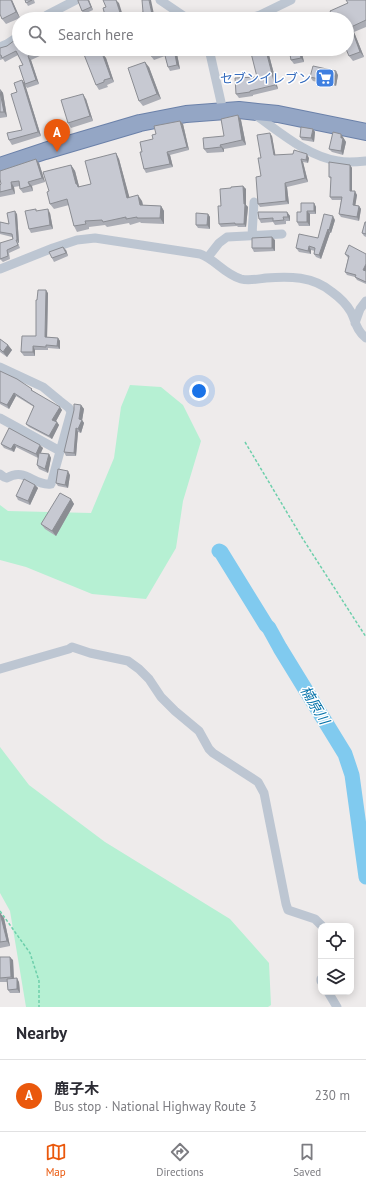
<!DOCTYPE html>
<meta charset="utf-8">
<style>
:root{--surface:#fff;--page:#f2f2f3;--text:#2b2b33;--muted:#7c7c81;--line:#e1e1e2;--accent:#ea580c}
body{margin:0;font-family:"PT Sans","Noto Sans JP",sans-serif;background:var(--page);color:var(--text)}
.controls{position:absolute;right:12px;bottom:12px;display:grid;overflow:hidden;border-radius:8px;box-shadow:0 2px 10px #0003}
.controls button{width:36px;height:36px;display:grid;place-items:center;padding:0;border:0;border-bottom:1px solid var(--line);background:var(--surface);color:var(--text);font:20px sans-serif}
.you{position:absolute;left:199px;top:391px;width:14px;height:14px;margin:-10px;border:3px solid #fff;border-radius:50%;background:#1a73e8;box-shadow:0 0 0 6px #1a73e833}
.badge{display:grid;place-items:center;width:26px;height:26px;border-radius:50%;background:var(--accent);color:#fff;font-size:13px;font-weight:700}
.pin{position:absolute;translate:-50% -33px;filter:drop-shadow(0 1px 2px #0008)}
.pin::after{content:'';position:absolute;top:21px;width:14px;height:12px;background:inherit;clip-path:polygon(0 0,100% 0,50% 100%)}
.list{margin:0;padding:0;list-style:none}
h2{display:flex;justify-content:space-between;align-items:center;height:52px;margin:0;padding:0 16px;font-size:17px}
h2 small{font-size:13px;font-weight:400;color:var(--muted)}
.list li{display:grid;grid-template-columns:26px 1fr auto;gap:12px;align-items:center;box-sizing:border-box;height:72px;padding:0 16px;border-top:1px solid var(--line)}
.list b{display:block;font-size:15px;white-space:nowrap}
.list p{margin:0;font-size:13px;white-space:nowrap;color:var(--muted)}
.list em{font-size:13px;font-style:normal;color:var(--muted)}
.icon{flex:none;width:22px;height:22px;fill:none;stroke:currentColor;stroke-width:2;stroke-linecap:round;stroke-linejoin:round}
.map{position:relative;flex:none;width:366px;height:1007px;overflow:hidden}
.search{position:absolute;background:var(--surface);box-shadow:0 2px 10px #0003;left:12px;right:12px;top:12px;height:44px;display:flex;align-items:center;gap:10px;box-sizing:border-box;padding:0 14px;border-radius:22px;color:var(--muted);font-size:15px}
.sheet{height:124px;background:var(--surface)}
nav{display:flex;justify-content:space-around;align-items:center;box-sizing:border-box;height:56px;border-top:1px solid var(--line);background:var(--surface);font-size:11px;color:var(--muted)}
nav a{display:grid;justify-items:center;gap:2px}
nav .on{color:var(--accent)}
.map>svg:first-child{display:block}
.green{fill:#b6f0d3}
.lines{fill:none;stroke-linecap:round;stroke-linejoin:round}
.river{stroke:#80caef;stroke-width:15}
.trunk-casing{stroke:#6b81a9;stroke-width:18}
.path{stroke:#6dcfab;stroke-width:1.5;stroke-dasharray:3 2;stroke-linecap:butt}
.minor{stroke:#bdc6d2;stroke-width:9}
.trunk{stroke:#94a6c5;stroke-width:16}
.wall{fill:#abadb5}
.shaded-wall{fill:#8b8d93}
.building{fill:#c7c9d2;stroke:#8b8d93}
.labels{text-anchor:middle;stroke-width:3;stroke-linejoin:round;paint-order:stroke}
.shop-label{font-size:13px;fill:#366cbe;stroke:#fff;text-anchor:end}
.water-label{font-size:14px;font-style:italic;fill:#0673aa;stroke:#fff}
</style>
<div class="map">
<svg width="366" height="1007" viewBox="0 0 366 1007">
<rect width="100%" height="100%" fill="#eeebeb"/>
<!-- green -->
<path class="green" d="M 130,385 L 161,387 L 183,405 L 201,441 L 183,501 L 176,548 L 146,599 L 92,594 L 26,567 L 0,560 L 0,505 L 8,511 L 91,513 L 114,458 L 121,407 Z
M 0,747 L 29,785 L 105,842 L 230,919 L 269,963 L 271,1005 L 268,1007 L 26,1007 L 10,911 L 0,893 Z"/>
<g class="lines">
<!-- river -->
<path class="river" d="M 219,551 L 221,552 L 266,625 L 269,628 L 280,648 L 345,754 L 352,775 L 366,877"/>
<!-- trunk casing -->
<g class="trunk-casing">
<path id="trunk" d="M 0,166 L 45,151 L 140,123 L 186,114 L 239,110 L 257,112 L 278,114 L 366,132"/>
</g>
<!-- path -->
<path class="path" d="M 245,442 L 301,536 L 366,637
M 0,911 L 30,953 L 39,981 L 39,1007"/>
<!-- minor -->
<path class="minor" d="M 160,0 L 188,19
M 42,19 L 47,15 L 76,0
M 248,19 L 260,15 L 291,0
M 0,47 L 7,44 L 19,36
M 209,49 L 223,111
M 257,113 L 257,116 C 281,133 309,157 338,161 C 347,163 357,162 366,161
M 252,235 L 254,202
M 208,257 L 219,243 L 227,237 L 282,234
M 0,269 L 53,248 L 77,240 L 95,238 L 200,254 C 215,259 224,274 241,279 C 249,281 258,279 266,278 C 289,276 313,276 332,292 C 339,297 347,305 351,312 C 356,322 356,330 366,338
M 355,323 L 360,309 L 366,301
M 0,367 L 43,387 L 60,401 L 69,408 L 71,412 L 51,484 C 34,486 25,467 7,478 L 4,477 L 0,474
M 0,418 L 60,451
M 0,669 L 69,649 L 72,647 L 90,653 L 128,661 L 139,669 L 149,679 L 161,697 L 175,711 L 199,731 L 209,749 L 213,753 L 258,782 L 264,793 L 286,904 L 288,910 L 315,919 L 322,926
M 321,979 L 321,981
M 328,992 L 337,1007"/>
<!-- trunk -->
<use href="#trunk" class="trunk"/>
</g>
<!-- wall -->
<path class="wall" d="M 12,0 L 20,18 L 6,24 L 2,19 Z
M 25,0 L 34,0 L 35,3 L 28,6 Z
M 78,0 L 89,0 L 93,10 L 84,14 L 82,11 Z
M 366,0 L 366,27 L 354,32 L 364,57 L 353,61 L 349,56 L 347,19 Z
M 0,48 L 19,49 L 39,49 L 42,55 L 31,60 L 39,84 L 27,88 L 25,85 L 41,136 L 12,145 L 9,140 L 22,130 L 17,92 L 22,80 L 24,83 L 23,65 L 18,55 L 5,62 L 3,59 L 0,60 Z
M 149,49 L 176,49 L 180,69 L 170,71 L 168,67 L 165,56 L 154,60 L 151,56 Z
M 220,49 L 239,49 L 239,51 L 222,52 Z
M 251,49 L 283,49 L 269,55 L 278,89 L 253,95 L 253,96 L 239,98 L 236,94 L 257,77 Z
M 301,49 L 304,62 L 294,64 L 291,60 Z
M 101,51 L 102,54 L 106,58 L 114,82 L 107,85 L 108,87 L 99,90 L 96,85 Z
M 149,67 L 161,99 L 143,106 L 139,101 Z
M 338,75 L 336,86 L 313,81 L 310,77 Z
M 0,89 L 3,93 L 7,117 L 0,118 Z
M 86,99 L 93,121 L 71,128 L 68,123 Z
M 238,115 L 241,120 L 246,145 L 224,149 L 224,152 L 207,153 L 204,149 L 224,136 Z
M 180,121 L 183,124 L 189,150 L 170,155 L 173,167 L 146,173 L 144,169 L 142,152 L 153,139 L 156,134 Z
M 313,129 L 315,132 L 314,142 L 302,140 L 300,137 Z
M 341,134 L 346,142 L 343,155 L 332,152 L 329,149 Z
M 272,136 L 275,155 L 309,158 L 308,163 L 303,162 L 308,182 L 287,187 L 289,204 L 260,207 L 258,204 L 261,176 L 261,158 Z
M 116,153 L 119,159 L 129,197 L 142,201 L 143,205 L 161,206 L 164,211 L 164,224 L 141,223 L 140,222 L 130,225 L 129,223 L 107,227 L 105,225 L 89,227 L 89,229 L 77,232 L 74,226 L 69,205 L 54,209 L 50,204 L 49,191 L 71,165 L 75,171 L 79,187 L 91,184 Z
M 39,163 L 45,182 L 32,186 L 33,191 L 23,193 L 20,189 L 20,186 L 14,187 L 15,194 L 0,197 L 0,185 Z
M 350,165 L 352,168 L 352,191 L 357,195 L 355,205 L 359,206 L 361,209 L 359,221 L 341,217 L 339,214 L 341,200 L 332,200 L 330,197 L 331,179 L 329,177 Z
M 243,186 L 246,189 L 246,205 L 248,207 L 246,227 L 238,227 L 237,226 L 221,227 L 219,224 L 221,206 L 231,188 Z
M 314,203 L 316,207 L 316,214 L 310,214 L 310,226 L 299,226 L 297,222 L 301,212 Z
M 287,212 L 290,216 L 290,221 L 286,221 L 286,224 L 275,225 L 273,222 L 261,223 L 259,219 Z
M 50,213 L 53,229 L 31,233 L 29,229 Z
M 17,214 L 19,243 L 18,243 L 20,248 L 9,253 L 10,259 L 3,262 L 0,259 L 13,239 L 12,237 L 0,234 L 0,222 L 9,224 Z
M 208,214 L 210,217 L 210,229 L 198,228 L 196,225 Z
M 335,220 L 331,233 L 330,233 L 321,259 L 316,257 L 314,254 L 315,251 L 311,250 L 311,254 L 299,252 L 296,248 L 318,238 Z
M 366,222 L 366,237 L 364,236 L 362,233 Z
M 275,240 L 275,251 L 254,252 L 252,248 Z
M 66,250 L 68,256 L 54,262 L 52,258 Z
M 345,254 L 366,254 L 366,284 L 357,280 L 355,277 L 347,275 L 345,272 L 348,258 Z
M 48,293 L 47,337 L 58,338 L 60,341 L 60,349 L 48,348 L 48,350 L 35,350 L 35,356 L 24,356 L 21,352 L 36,336 L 37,300 Z
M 0,339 L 8,345 L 12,350 L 7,357 L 0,352 Z
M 0,371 L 33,391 L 62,410 L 56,421 L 59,425 L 52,439 L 29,427 L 26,424 L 34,407 L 16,396 L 9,409 L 0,404 Z
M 81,405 L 84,409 L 82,420 L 84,423 L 81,433 L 78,432 L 76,456 L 66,456 L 64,452 Z
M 9,428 L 43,448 L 41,453 L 49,454 L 51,458 L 48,473 L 39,469 L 37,465 L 38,458 L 16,447 L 14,452 L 4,448 L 1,444 Z
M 70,475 L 68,488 L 58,486 L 56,483 Z
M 35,485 L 38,488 L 30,505 L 18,500 L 16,496 Z
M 71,499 L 74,504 L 56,536 L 45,529 L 41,524 Z
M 0,913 L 4,918 L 10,946 L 0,948 Z
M 0,957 L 13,960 L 14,979 L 19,982 L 20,993 L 10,993 L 8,990 L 7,982 L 0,982 Z"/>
<!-- shaded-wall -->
<path class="shaded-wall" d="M 11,0 L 12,0 L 20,18 L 16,12 Z
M 88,0 L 89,0 L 93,10 L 91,7 Z
M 116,0 L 119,3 L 124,19 L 122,19 Z
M 149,0 L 151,0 L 155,19 L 153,19 Z
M 351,27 L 354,32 L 364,57 L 360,52 Z
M 174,49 L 176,49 L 180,69 L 177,65 Z
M 299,49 L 301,49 L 304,62 L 301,58 Z
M 266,51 L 269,55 L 278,89 L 275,85 Z
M 102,53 L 106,58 L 114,82 L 111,78 Z
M 28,56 L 31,60 L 39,84 L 36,80 Z
M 145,62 L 149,67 L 161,99 L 157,94 Z
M 336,71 L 338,75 L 336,86 L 333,82 Z
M 22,80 L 25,84 L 41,136 L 38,132 Z
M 0,89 L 3,93 L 7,117 L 4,112 Z
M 83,94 L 86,99 L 93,121 L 90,116 Z
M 238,115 L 241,120 L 246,145 L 242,140 Z
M 180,121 L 183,124 L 189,150 L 187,147 Z
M 313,129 L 315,132 L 314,142 L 311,138 Z
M 270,133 L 272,136 L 276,158 L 274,155 Z
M 341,134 L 346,142 L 343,155 L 341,151 Z
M 220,145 L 224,149 L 224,152 L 221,147 Z
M 167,152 L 170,155 L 173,167 L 170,164 Z
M 116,153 L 119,159 L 131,203 L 127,198 Z
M 307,154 L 309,158 L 308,163 L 306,160 Z
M 36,159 L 39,163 L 45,182 L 42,178 Z
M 301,159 L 303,162 L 308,182 L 305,178 Z
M 71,165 L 75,171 L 79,186 L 81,189 L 82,193 L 76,184 Z
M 350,165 L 352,168 L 352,194 L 350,191 Z
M 11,182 L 14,187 L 15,194 L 12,189 Z
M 28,182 L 32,186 L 33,191 L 30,186 Z
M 285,183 L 287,187 L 289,204 L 286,201 Z
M 243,186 L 246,189 L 246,205 L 248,207 L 246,227 L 244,224 Z
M 355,191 L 357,195 L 355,208 L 353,205 Z
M 138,195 L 142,201 L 144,211 L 140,205 Z
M 314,203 L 316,207 L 316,214 L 314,211 Z
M 161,206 L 164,211 L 164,224 L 160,218 Z
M 359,206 L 361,209 L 359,221 L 357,217 Z
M 48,209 L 50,213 L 53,229 L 50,225 Z
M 15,211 L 17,214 L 19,243 L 17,240 Z
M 307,211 L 310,214 L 310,226 L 307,222 Z
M 287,212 L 290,216 L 290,221 L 288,217 Z
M 208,214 L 210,217 L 210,229 L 207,225 Z
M 333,216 L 335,220 L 331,233 L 329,230 Z
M 328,229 L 330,233 L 321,259 L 319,255 Z
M 272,237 L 275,240 L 275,251 L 272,248 Z
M 309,246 L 311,250 L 311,254 L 308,251 Z
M 63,247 L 66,250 L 68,256 L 66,253 Z
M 366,264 L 366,271 L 363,270 Z
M 46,290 L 48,293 L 47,340 L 45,337 Z
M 58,338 L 60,341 L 60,349 L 57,346 Z
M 8,345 L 12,350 L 7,357 L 3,352 Z
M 33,346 L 35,350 L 35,356 L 33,352 Z
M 14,393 L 16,396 L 9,409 L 7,405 Z
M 81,405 L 84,409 L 82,421 L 82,420 L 84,423 L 81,433 L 78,429 L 79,419 Z
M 60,407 L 62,410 L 55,423 L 52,420 Z
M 57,422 L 59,425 L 52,439 L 49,436 Z
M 76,428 L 78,432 L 76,456 L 74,453 Z
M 14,444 L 16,447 L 14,452 L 11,449 Z
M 40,445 L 43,448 L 38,458 L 36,454 Z
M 49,454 L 51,458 L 48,473 L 45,469 Z
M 68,471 L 70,475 L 68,488 L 65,485 Z
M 35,485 L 38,488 L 30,505 L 28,501 Z
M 71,499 L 74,504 L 56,536 L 52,531 Z
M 0,913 L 4,918 L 10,946 L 7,941 Z
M 10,957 L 13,960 L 14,981 L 11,977 Z
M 17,978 L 19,982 L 20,993 L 17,989 Z"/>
<!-- building -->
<path class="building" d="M 0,0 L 11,0 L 16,12 L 2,19 L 0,14 Z
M 25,0 L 32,0 L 26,3 Z
M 78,0 L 88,0 L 91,7 L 82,11 L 78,1 Z
M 103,0 L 116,0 L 122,19 L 106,19 L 103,8 L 106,7 Z
M 142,0 L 149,0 L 153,19 L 141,19 L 140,13 L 143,12 Z
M 346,0 L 366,0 L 366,20 L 351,27 L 360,52 L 349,56 L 346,49 L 347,49 L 347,19 L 334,19 L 330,11 L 348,3 Z
M 19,37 L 19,49 L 38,49 L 39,51 L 28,56 L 36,80 L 25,84 L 19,66 L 23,65 L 16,51 L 2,58 L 1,55 L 0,55 L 0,48 L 7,46 Z
M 91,49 L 98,49 L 100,54 L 102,53 L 111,78 L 104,80 L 104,82 L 96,85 L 83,52 Z
M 149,49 L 174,49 L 177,65 L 168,67 L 164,52 L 151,56 Z
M 250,49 L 271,49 L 266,51 L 275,85 L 250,91 L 250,92 L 236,94 L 235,78 L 257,77 Z
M 289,49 L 299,49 L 301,58 L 291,60 Z
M 145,62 L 157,94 L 139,101 L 128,68 Z
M 313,66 L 336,71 L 333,82 L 310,77 Z
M 22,80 L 38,132 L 9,140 L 7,133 L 22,130 L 11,94 L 17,92 L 14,83 Z
M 0,92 L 4,112 L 0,112 Z
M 83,94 L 90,116 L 68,123 L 61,100 Z
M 238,115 L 242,140 L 220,145 L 221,147 L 204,149 L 203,138 L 224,136 L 221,119 Z
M 180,121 L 187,147 L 167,152 L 170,164 L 144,169 L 140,152 L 142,152 L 140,142 L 153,139 L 152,135 L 156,134 L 154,126 Z
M 301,127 L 313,129 L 311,138 L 300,137 Z
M 333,132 L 341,134 L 341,138 L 343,138 L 341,151 L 329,149 Z
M 270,133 L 274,155 L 293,154 L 294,150 L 307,154 L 306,160 L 301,159 L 305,178 L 285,183 L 286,201 L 258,204 L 256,177 L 261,176 L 258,158 L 261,158 L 257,135 Z
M 116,153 L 127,198 L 138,195 L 140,205 L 161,206 L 160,218 L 137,218 L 137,217 L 126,219 L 126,217 L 103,222 L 102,220 L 85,221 L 86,224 L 74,226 L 67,199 L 50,204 L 47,192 L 49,191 L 43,172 L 71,165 L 76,184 L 77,184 L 78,187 L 91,184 L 85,161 Z
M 36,159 L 42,178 L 28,182 L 30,186 L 20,189 L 19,181 L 11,182 L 12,189 L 0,192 L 0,185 L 1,184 L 0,179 L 0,171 Z
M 329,162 L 350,165 L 350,191 L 355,191 L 353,205 L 359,206 L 357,217 L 339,214 L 342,197 L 330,197 L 331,177 L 329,177 Z
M 243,186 L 244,204 L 245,204 L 244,224 L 235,224 L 235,223 L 219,224 L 218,206 L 221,206 L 220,189 L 231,188 L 231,187 Z
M 301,203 L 314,203 L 314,211 L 307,211 L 307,222 L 297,222 L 297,212 L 301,212 Z
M 36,209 L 36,211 L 48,209 L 50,225 L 29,229 L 25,211 Z
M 15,211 L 17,240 L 16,240 L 18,245 L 7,250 L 8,256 L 0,259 L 0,243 L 13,239 L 12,234 L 0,232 L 0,222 L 9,224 L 7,213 Z
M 258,212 L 287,212 L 288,217 L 283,217 L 284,220 L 273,221 L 273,218 L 259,219 Z
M 196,213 L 208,214 L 207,225 L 196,225 Z
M 324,214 L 333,216 L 329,230 L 328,229 L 319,255 L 314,254 L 315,248 L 309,246 L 308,251 L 296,248 L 299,234 L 318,238 Z
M 365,222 L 366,222 L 366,234 L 362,233 Z
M 272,237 L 272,248 L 252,248 L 252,238 Z
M 349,245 L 366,254 L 366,264 L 363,270 L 366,271 L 366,282 L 355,277 L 356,275 L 345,272 L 349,256 L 345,254 Z
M 63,247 L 66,253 L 52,258 L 49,252 Z
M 38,290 L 46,290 L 45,337 L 58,338 L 57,346 L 46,345 L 46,347 L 33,346 L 33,352 L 21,352 L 22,336 L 36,336 L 36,300 L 37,300 Z
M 0,339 L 8,345 L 3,352 L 0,349 Z
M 0,371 L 17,379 L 32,389 L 31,390 L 55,404 L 60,407 L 52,420 L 57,422 L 49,436 L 26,424 L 34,406 L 14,393 L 7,405 L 0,402 Z
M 74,404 L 81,405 L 79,419 L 82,420 L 78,429 L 76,428 L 74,453 L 64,452 L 74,410 Z
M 9,428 L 40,445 L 36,454 L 14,444 L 11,449 L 1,444 Z
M 39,453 L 49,454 L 45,469 L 37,465 Z
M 58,469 L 68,471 L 65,485 L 56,483 Z
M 24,479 L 35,485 L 28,501 L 16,496 Z
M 60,493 L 71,499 L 52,531 L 41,524 Z
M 0,913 L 7,941 L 0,942 Z
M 0,957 L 10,957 L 11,977 L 0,978 Z
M 17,978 L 17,989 L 8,990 L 7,979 Z"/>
<!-- icons -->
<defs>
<g id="supermarket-square" transform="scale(1)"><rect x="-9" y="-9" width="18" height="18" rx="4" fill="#3f7fe0" stroke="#fff"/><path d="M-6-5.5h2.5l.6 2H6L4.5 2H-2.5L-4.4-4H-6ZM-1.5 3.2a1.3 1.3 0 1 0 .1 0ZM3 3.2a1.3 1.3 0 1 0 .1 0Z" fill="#fff"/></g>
</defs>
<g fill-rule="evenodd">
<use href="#supermarket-square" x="325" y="78"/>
</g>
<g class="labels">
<!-- shop labels -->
<g class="shop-label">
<text x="311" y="83">セブンイレブン</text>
</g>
<!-- water labels -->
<g class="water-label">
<text transform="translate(315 705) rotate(59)" y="5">楠原川</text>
</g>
</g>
</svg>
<div class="controls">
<button><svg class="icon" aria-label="locate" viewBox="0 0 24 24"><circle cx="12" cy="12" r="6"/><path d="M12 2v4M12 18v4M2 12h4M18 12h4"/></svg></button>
<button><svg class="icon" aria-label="layers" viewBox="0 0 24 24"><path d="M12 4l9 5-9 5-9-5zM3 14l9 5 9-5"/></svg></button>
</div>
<div class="you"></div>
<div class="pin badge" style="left:57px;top:152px">A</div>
<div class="search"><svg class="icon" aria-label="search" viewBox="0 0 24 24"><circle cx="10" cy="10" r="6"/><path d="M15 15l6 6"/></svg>Search here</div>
</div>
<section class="sheet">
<h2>Nearby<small></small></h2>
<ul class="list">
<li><span class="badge">A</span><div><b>鹿子木</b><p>Bus stop · National Highway Route 3</p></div><em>230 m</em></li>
</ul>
</section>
<nav>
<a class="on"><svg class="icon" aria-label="map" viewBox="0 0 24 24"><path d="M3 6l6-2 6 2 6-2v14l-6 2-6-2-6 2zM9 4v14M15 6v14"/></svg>Map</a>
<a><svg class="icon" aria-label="directions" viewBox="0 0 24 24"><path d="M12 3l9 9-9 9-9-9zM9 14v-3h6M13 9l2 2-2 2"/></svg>Directions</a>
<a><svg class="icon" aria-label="saved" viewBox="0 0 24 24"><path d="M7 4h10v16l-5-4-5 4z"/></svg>Saved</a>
</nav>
